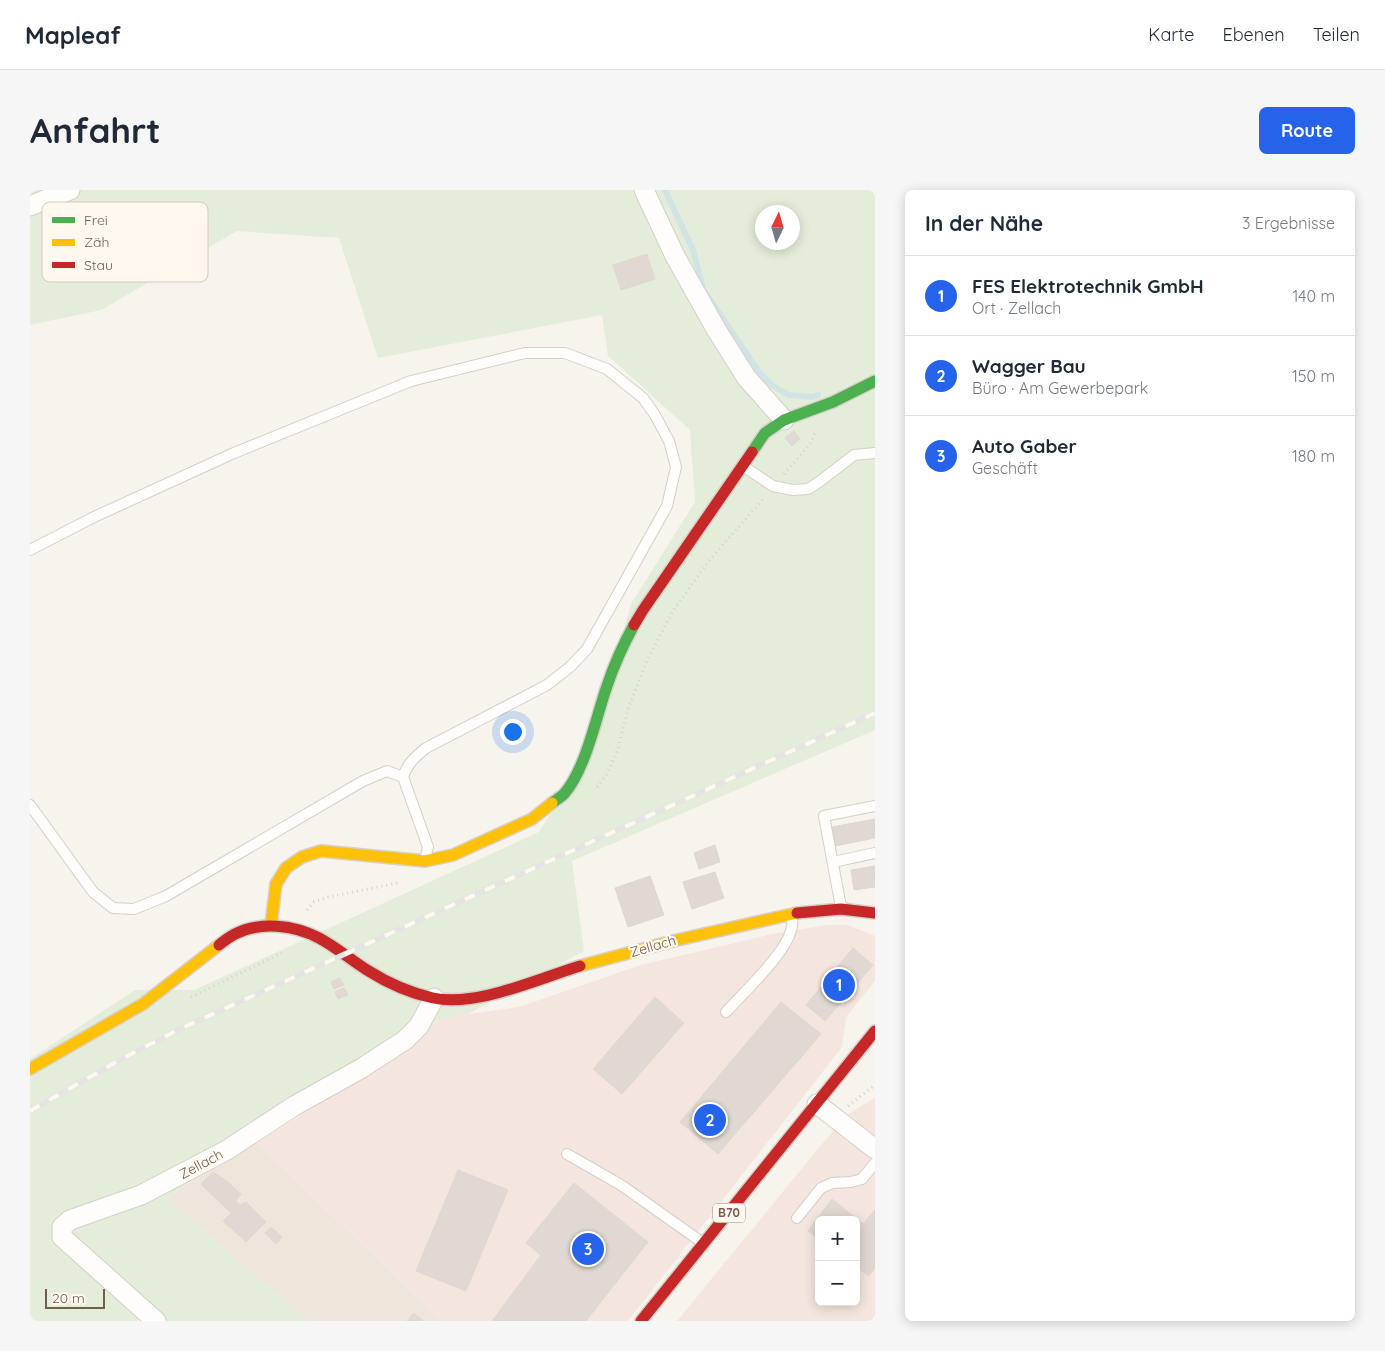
<!DOCTYPE html>
<html lang="de">
<meta charset="utf-8">
<style>
:root{--surface:#fff;--page:#f6f6f7;--text:#1f2937;--muted:#747a83;--line:#e0e1e3;--accent:#2563eb}
body{margin:0;font-family:Quicksand,sans-serif;background:var(--page);color:var(--text)}
.controls{position:absolute;right:15px;bottom:15px;display:grid;overflow:hidden;border-radius:8px;box-shadow:0 2px 12px #0003}
.controls button{width:45px;height:45px;display:grid;place-items:center;padding:0;border:0;border-bottom:1px solid var(--line);background:var(--surface);color:var(--text);font:25px sans-serif}
.compass{position:absolute;left:725px;top:15px;width:45px;height:45px;border-radius:50%;background:var(--surface);box-shadow:0 2px 12px #0003;rotate:5deg}
.scale{position:absolute;left:15px;bottom:12px;width:60px;box-sizing:border-box;padding-left:5px;border:2px solid #735d4f;border-top:0;font-size:14px;line-height:18px;white-space:nowrap;color:#735d4f;-webkit-text-stroke:4px #fef8ef;paint-order:stroke}
.you{position:absolute;left:482px;top:541px;width:18px;height:18px;margin:-12px;border:4px solid #fff;border-radius:50%;background:#1a73e8;box-shadow:0 0 0 8px #1a73e833}
.badge{display:grid;place-items:center;width:32px;height:32px;border-radius:50%;background:var(--accent);color:#fff;font-size:16px;font-weight:700}
.pin{position:absolute;translate:-50% -50%;border:2px solid #fff;box-shadow:0 1px 5px #0006}
.list{margin:0;padding:0;list-style:none}
h2{display:flex;justify-content:space-between;align-items:center;height:65px;margin:0;padding:0 20px;font-size:21px}
h2 small{font-size:16px;font-weight:400;color:var(--muted)}
.list li{display:grid;grid-template-columns:32px 1fr auto;gap:15px;align-items:center;box-sizing:border-box;height:80px;padding:0 20px;border-top:1px solid var(--line)}
.list b{display:block;font-size:19px;white-space:nowrap}
.list p{margin:0;font-size:16px;white-space:nowrap;color:var(--muted)}
.list em{font-size:16px;font-style:normal;color:var(--muted)}
.map{position:relative;flex:none;width:845px;height:1131px;overflow:hidden;border-radius:8px}
header{display:flex;align-items:center;gap:30px;box-sizing:border-box;height:70px;padding:0 25px;background:var(--surface);border-bottom:1px solid var(--line)}
header strong{font-size:24px}
nav{display:flex;gap:28px;margin-inline-start:auto;font-size:18px}
.intro{display:flex;align-items:center;justify-content:space-between;box-sizing:border-box;height:120px;padding:0 30px}
h1{margin:0;font-size:35px}
.button{padding:12px 22px;border-radius:8px;background:var(--accent);color:#fff;font-size:18px;font-weight:700}
main{display:flex;gap:30px;padding:0 30px}
aside{flex:1;background:var(--surface);border-radius:8px;box-shadow:0 2px 12px #0003}
.map>svg:first-child{display:block}
.residential{fill:#efe6db}
.commercial{fill:#f4e6df;fill-rule:evenodd}
.green{fill:#e4edd9;fill-rule:evenodd}
.lines{fill:none;stroke-linecap:round;stroke-linejoin:round}
.stream{stroke:#d0e4e6;stroke-width:6}
.building{fill:#e0d9d3;stroke:#dfd7d0}
.lane-casing{stroke:#d4cfc8;stroke-width:12}
.street-casing{stroke:#d4cfc8;stroke-width:21}
.fast-casing{stroke:#d6d0c9;stroke-width:14}
.slow-casing{stroke:#d6d0c9;stroke-width:14}
.jam-casing{stroke:#d6d0c9;stroke-width:14}
.path{stroke:#d7d1cc;stroke-width:3;stroke-dasharray:1 4;stroke-linecap:butt}
.lane{stroke:#fefdfc;stroke-width:10}
.street{stroke:#fefdfc;stroke-width:19}
.fast{stroke:#4caf50;stroke-width:11}
.slow{stroke:#ffc107;stroke-width:11}
.jam{stroke:#c62828;stroke-width:11}
.rail-casing{stroke:#e5e3e4;stroke-width:5.5}
.rail{stroke:#fef8ef;stroke-width:4;stroke-dasharray:11;stroke-linecap:butt}
.labels{text-anchor:middle;stroke-width:4.5;stroke-linejoin:round;paint-order:stroke}
.shield{fill:#fef8ef;stroke:#9d8c7f;stroke-width:1}
.shield-label{font-size:12px;font-weight:bold;fill:#735d4f}
.street-label{font-size:14px;fill:#735d4f;stroke:#fef8ef}
.key{fill:#fef8ef;stroke:#d4cabf;stroke-width:1}
.key-label{font-size:14px;fill:#735d4f}
</style>
<header>
<strong>Mapleaf</strong>
<nav><a>Karte</a><a>Ebenen</a><a>Teilen</a></nav>
</header>
<div class="intro"><h1>Anfahrt</h1><a class="button">Route</a></div>
<main>
<div class="map">
<svg width="845" height="1131" viewBox="0 0 845 1131">
<rect width="100%" height="100%" fill="#f7f3ed"/>
<!-- residential -->
<path class="residential" d="M 227,953 L 412,1131 L 278,1131 L 137,1009 L 184,973 Z"/>
<!-- commercial -->
<path class="commercial" d="M 797,735 L 818,735 L 845,746 L 845,791 L 816,827 L 812,857 L 598,1131 L 412,1131 L 227,953 L 393,848 L 408,830 L 438,824 L 489,817 L 611,775 L 742,744 Z
M 845,908 L 845,1131 L 647,1131 L 815,926 ZM 789,1030 L 826,1030 L 826,1112 L 789,1112 Z"/>
<!-- green -->
<path class="green" d="M 0,0 L 845,0 L 845,540 L 542,671 L 554,761 L 438,824 L 408,830 L 393,848 L 246,926 L 137,1009 L 278,1131 L 133,1131 L 121,1115 L 107,1131 L 0,1131 L 0,869 L 105,800 L 164,800 L 509,642 L 563,554 L 601,414 L 665,312 L 660,240 L 578,166 L 572,125 L 348,168 L 309,48 L 207,41 L 71,120 L 0,135 ZM 732,22 L 762,22 L 762,52 L 732,52 Z"/>
<g class="lines">
<!-- stream -->
<path class="stream" d="M 635,0 L 663,60 L 673,99 L 729,182 L 742,195 L 759,205 L 782,207 L 788,205"/>
</g>
<!-- building -->
<path class="building" d="M 617,64 L 625,89 L 591,100 L 583,75 Z
M 764,241 L 770,249 L 762,256 L 755,248 Z
M 845,629 L 845,648 L 805,656 L 802,637 Z
M 685,655 L 690,672 L 669,679 L 664,663 Z
M 845,676 L 845,697 L 824,700 L 821,680 Z
M 685,682 L 694,708 L 662,719 L 653,692 Z
M 620,686 L 634,725 L 598,737 L 585,698 Z
M 823,758 L 843,775 L 795,831 L 776,815 Z
M 310,788 L 314,795 L 304,799 L 301,792 Z
M 314,798 L 318,805 L 308,809 L 305,802 Z
M 625,807 L 654,833 L 592,904 L 563,879 Z
M 751,812 L 791,844 L 688,964 L 650,932 Z
M 428,980 L 478,1000 L 436,1101 L 386,1081 Z
M 183,982 L 194,989 L 211,1004 L 206,1011 L 210,1015 L 216,1012 L 236,1032 L 216,1052 L 193,1031 L 201,1023 L 171,994 Z
M 544,993 L 618,1052 L 556,1131 L 462,1131 L 511,1065 L 496,1053 Z
M 802,1009 L 833,1034 L 845,1020 L 845,1078 L 839,1086 L 826,1077 L 826,1030 L 789,1030 L 789,1049 L 778,1041 Z
M 241,1037 L 252,1047 L 246,1054 L 235,1043 Z
M 384,1123 L 393,1131 L 377,1131 Z"/>
<g class="lines">
<!-- lane casing -->
<g class="lane-casing">
<path id="lane" d="M 713,276 L 743,296 L 763,300 L 778,299 L 789,292 L 824,265 L 845,263
M 0,360 L 64,327 L 204,263 L 381,191 L 495,163 L 535,163 L 577,179 L 613,208 L 625,225 L 639,251 L 646,277 L 637,316 L 557,459 L 540,477 L 517,495 L 396,558 C 385,567 377,574 373,587 L 398,657 L 395,670
M 0,615 L 63,702 L 83,718 L 104,719 L 136,706 L 333,591 L 357,581 L 373,587
M 803,672 L 845,663
M 811,717 L 794,626 L 845,616
M 696,822 C 713,803 759,761 762,736 C 763,733 762,728 761,725
M 537,964 L 591,995 L 673,1053
M 767,1028 L 791,998 L 802,993 L 821,992 L 832,989 L 845,973"/>
</g>
<!-- street casing -->
<g class="street-casing">
<path id="street" d="M 614,0 L 645,66 L 686,139 L 716,187 L 754,230
M 0,16 L 40,0
M 787,914 L 845,959
M 126,1131 L 32,1047 L 32,1037 L 40,1030 L 111,1005 L 197,960 L 264,916 L 332,878 L 375,850 L 389,836 L 404,808"/>
</g>
<!-- fast casing -->
<g class="fast-casing">
<path id="fast" d="M 722,262 L 735,243 L 754,230 L 803,212 L 845,191
M 522,613 C 526,610 531,607 534,604 C 556,579 566,527 577,496 C 584,475 593,455 604,435"/>
</g>
<!-- slow casing -->
<g class="slow-casing">
<path id="slow" d="M 241,735 L 246,694 L 256,678 L 272,667 L 291,661 L 395,671 L 423,665 L 502,629 L 522,613
M 550,776 L 643,751 L 767,723
M 0,879 L 113,814 L 189,755"/>
</g>
<!-- jam casing -->
<g class="jam-casing">
<path id="jam" d="M 604,435 L 613,420 L 722,262
M 767,723 L 811,719 L 845,723
M 189,755 C 194,751 199,747 205,744 C 231,731 264,735 289,748 C 306,757 321,770 337,780 C 356,792 380,803 403,808 C 448,817 507,789 550,776
M 611,1131 L 845,841"/>
</g>
<!-- path -->
<path class="path" d="M 754,284 L 780,254 L 785,243
M 567,597 L 577,584 L 588,559 L 598,519 L 618,468 L 643,421 L 678,372 L 734,308
M 277,720 L 284,712 L 298,707 L 368,693
M 161,807 L 254,762
M 818,916 L 845,895"/>
<!-- lane -->
<use href="#lane" class="lane"/>
<!-- street -->
<use href="#street" class="street"/>
<!-- fast -->
<use href="#fast" class="fast"/>
<!-- slow -->
<use href="#slow" class="slow"/>
<!-- jam -->
<use href="#jam" class="jam"/>
<!-- rail casing -->
<g class="rail-casing">
<path id="rail" d="M 0,921 L 95,867 L 152,838 L 845,523"/>
</g>
<!-- rail -->
<use href="#rail" class="rail"/>
</g>
<g class="labels">
<!-- shield labels -->
<rect class="shield" x="683" y="1013.5" width="32" height="19" rx="4"/>
<g class="shield-label">
<text x="699" y="1027">B70</text>
</g>
<!-- street labels -->
<g class="street-label">
<text transform="translate(623 756) rotate(-16)" y="5">Zellach</text>
<text transform="translate(171 974) rotate(-28)" y="5">Zellach</text>
</g>
</g>
<!-- legend -->
<rect x="12" y="12" width="166" height="80" rx="8" class="key"/>
<rect x="22" y="27" width="23" height="6" fill="#4caf50"/>
<rect x="22" y="49" width="23" height="7" fill="#ffc107"/>
<rect x="22" y="72" width="23" height="6" fill="#c62828"/>
<g class="key-label">
<text x="54" y="35">Frei</text>
<text x="54" y="57">Zäh</text>
<text x="54" y="80">Stau</text>
</g>
</svg>
<div class="controls">
<button>+</button>
<button>−</button>
</div>
<svg class="compass" viewBox="-18 -18 36 36"><path d="M0-13l5 13h-10z" fill="#e53935"/><path d="M0 13l5-13h-10z" fill="#747a83"/></svg>
<div class="scale">20 m</div>
<div class="you"></div>
<div class="pin badge" style="left:809px;top:795px">1</div>
<div class="pin badge" style="left:680px;top:930px">2</div>
<div class="pin badge" style="left:558px;top:1059px">3</div>
</div>
<aside>
<h2>In der Nähe<small>3 Ergebnisse</small></h2>
<ul class="list">
<li><span class="badge">1</span><div><b>FES Elektrotechnik GmbH</b><p>Ort · Zellach</p></div><em>140 m</em></li>
<li><span class="badge">2</span><div><b>Wagger Bau</b><p>Büro · Am Gewerbepark</p></div><em>150 m</em></li>
<li><span class="badge">3</span><div><b>Auto Gaber</b><p>Geschäft</p></div><em>180 m</em></li>
</ul>
</aside>
</main>
